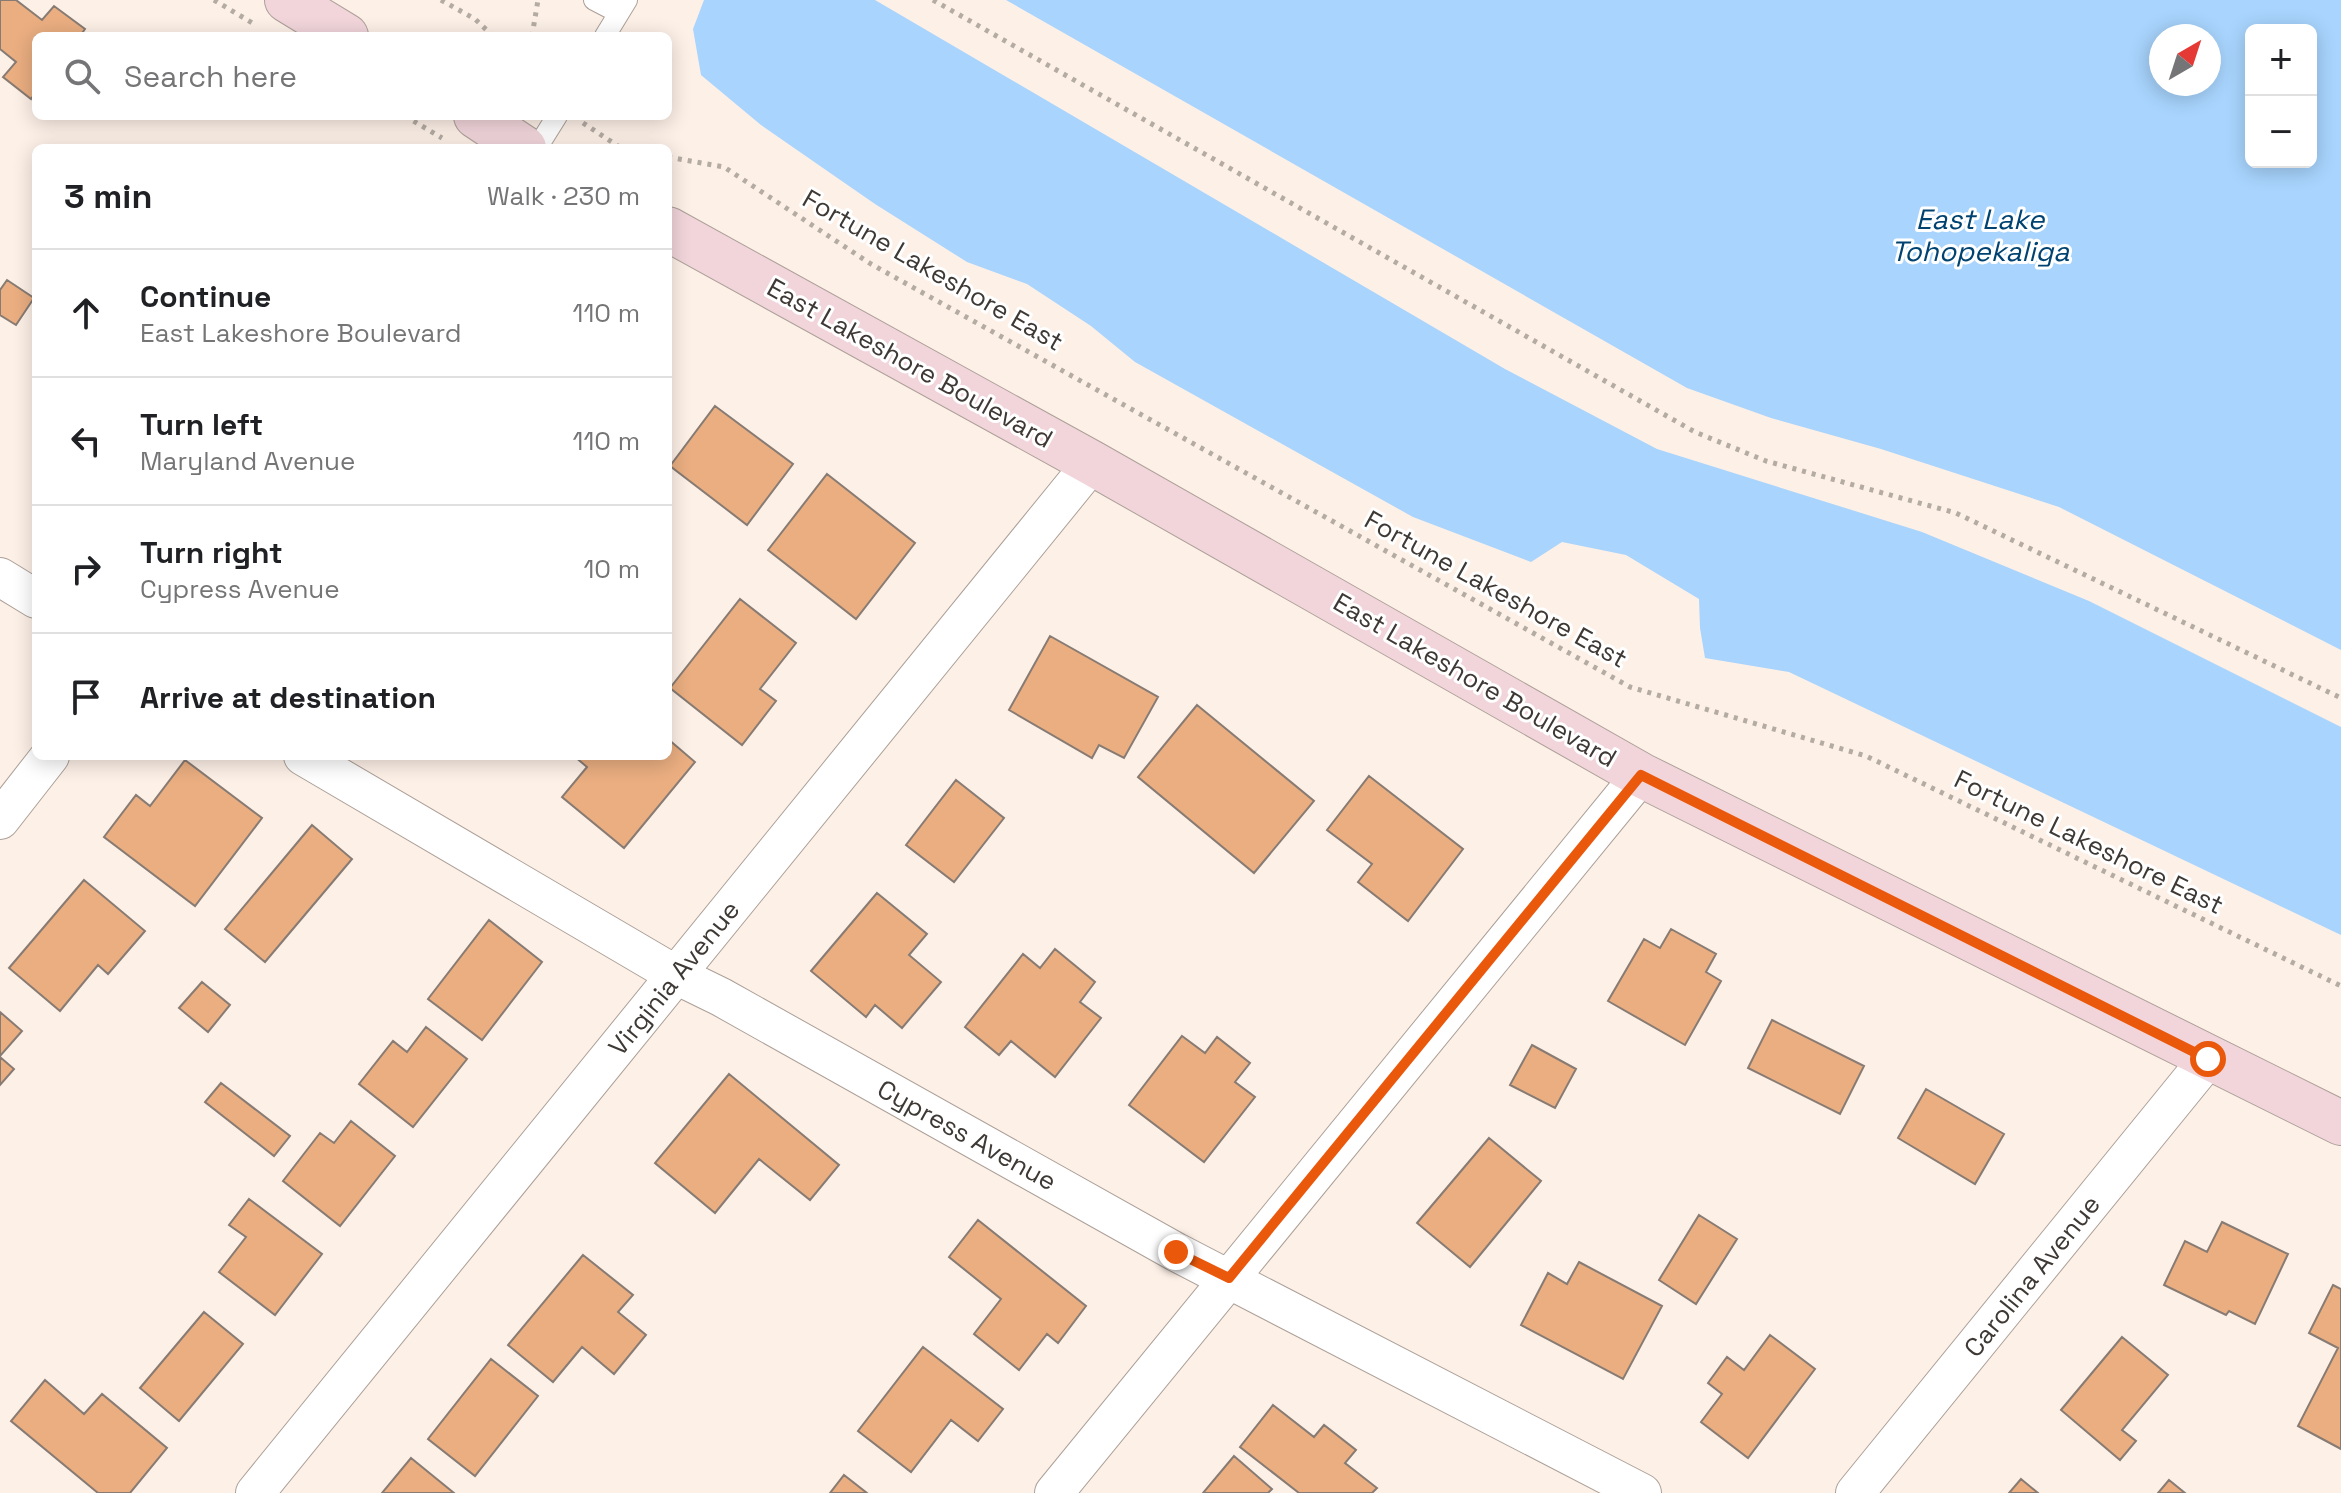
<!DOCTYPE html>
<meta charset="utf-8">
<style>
:root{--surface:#fff;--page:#f2f2f2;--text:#202124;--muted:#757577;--line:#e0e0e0}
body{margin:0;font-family:"Space Grotesk",sans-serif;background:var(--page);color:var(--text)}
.controls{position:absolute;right:24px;top:24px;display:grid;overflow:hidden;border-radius:12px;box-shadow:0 4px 20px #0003}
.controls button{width:72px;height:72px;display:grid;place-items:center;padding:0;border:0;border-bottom:2px solid var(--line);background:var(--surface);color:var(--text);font:40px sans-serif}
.compass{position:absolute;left:2149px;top:24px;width:72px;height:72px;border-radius:50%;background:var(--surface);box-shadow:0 4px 20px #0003;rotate:39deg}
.stop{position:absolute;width:24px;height:24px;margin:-18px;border:6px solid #ea580c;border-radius:50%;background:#fff}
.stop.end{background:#ea580c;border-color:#fff;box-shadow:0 2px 8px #0008}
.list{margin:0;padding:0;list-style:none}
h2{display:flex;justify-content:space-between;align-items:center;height:104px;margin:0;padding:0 32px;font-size:34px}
h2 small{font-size:26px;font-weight:400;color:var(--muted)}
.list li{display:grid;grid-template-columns:52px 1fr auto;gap:24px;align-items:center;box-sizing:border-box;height:128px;padding:0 32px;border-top:2px solid var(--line)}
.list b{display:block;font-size:30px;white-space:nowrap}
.list p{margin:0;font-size:26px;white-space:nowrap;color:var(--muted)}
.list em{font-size:26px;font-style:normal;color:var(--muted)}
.icon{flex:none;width:44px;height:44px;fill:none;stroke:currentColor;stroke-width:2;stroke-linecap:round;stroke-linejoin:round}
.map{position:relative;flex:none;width:2341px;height:1493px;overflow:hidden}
.search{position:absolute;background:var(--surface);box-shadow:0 4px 20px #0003;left:32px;top:32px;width:640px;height:88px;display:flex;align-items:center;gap:20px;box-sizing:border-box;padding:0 28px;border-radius:12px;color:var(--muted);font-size:30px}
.panel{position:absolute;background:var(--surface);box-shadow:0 4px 20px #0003;left:32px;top:144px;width:640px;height:616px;border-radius:12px}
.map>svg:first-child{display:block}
.water{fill:#a8d4fd;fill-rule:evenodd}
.building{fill:#eaae81;stroke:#877b73;stroke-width:2}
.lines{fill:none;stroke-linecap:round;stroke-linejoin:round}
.lane-casing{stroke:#aca098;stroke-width:22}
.street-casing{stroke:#aca098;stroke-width:40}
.secondary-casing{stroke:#aca098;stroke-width:46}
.path{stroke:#b4aba3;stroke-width:5;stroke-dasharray:4 6;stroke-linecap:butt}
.lane{stroke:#fff;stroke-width:20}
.street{stroke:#fff;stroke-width:38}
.secondary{stroke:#f1d5db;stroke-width:44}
.route{stroke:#ea580c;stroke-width:10}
.labels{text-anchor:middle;stroke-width:6;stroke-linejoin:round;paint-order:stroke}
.street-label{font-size:26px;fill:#3e3935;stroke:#fff}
.water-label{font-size:28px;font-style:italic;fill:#004371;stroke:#fff}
</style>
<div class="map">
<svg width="2341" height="1493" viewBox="0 0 2341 1493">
<rect width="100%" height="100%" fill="#fdf0e7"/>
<!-- water -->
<path class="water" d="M 704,0 L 875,0 L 1505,369 L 1657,449 L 1922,532 L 2089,601 L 2341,727 L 2341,935 L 1789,672 L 1705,658 L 1700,628 L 1699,599 L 1626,555 L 1562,542 L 1531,562 L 1413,517 L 1135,362 L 1091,326 L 1027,284 L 967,262 L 875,204 L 761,125 L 701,75 L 693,29 Z
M 1006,0 L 2341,0 L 2341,650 L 2059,507 L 1881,449 L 1771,418 L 1687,388 ZM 2251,30 L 2311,30 L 2311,162 L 2251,162 ZM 2161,36 L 2209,36 L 2209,84 L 2161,84 Z"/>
<!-- building -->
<path class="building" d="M 0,0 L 16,0 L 42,20 L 54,6 L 85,29 L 80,36 L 36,36 L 36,92 L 31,99 L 3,77 L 16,62 L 0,49 Z
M 7,280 L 34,298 L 16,325 L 0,315 L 0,290 Z
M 715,406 L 793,464 L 747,525 L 670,466 Z
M 827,474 L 915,543 L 856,619 L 768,550 Z
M 740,599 L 796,643 L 760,689 L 776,701 L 742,745 L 670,688 Z
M 1050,636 L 1158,697 L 1124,758 L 1099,745 L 1092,758 L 1009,710 Z
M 1197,705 L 1314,801 L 1254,873 L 1138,777 Z
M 668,739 L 695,762 L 624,848 L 562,797 L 587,767 L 574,756 L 668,756 Z
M 185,760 L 262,818 L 195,906 L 104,837 L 136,795 L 150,806 Z
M 1369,776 L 1463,849 L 1408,921 L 1358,882 L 1372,864 L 1327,830 Z
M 956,780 L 1004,818 L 954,882 L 906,845 Z
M 312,825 L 352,859 L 265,962 L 225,929 Z
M 84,880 L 145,931 L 108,974 L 98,965 L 60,1011 L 9,968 Z
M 877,893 L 927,934 L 909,955 L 941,982 L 902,1028 L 875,1005 L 866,1017 L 811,971 Z
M 489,920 L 542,962 L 482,1040 L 428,999 Z
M 1671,929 L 1716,954 L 1706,972 L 1721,981 L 1685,1045 L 1608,1001 L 1644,939 L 1660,948 Z
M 1055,949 L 1095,982 L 1080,1002 L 1101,1018 L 1055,1077 L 1011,1041 L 999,1055 L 965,1027 L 1023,954 L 1040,968 Z
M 202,982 L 230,1005 L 208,1032 L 179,1008 Z
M 0,1012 L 22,1031 L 0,1056 Z
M 1772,1020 L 1864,1066 L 1840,1114 L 1748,1068 Z
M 426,1027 L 467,1059 L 413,1127 L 359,1084 L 393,1041 L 407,1052 Z
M 1182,1036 L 1205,1053 L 1217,1037 L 1250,1063 L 1235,1082 L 1255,1097 L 1204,1162 L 1129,1105 Z
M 1532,1045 L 1576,1069 L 1555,1108 L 1510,1085 Z
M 0,1057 L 14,1069 L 0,1085 Z
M 729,1074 L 839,1165 L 810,1200 L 759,1159 L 715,1213 L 655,1163 Z
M 221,1083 L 290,1136 L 274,1156 L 205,1102 Z
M 1926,1089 L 2004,1134 L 1975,1184 L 1898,1138 Z
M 351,1121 L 395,1156 L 340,1226 L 283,1181 L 320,1133 L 334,1143 Z
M 1489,1138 L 1541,1181 L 1470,1267 L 1417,1223 Z
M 249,1199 L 322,1254 L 275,1315 L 219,1272 L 246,1237 L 229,1225 Z
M 1699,1215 L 1737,1239 L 1696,1304 L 1659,1280 Z
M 978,1220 L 1086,1306 L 1058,1343 L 1047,1334 L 1019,1370 L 974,1334 L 1001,1299 L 949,1257 Z
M 2222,1222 L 2288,1254 L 2255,1324 L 2229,1311 L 2226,1315 L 2164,1285 L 2185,1241 L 2207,1252 Z
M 583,1255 L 633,1295 L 618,1312 L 646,1335 L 614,1374 L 582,1347 L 553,1382 L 508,1345 Z
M 1579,1262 L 1662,1306 L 1623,1379 L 1521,1325 L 1548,1273 L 1567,1284 Z
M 2333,1285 L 2341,1289 L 2341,1449 L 2298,1426 L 2338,1348 L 2309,1333 Z
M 204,1312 L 243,1344 L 179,1421 L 140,1388 Z
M 1770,1335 L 1815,1369 L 1748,1458 L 1701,1422 L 1722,1394 L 1708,1383 L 1727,1357 L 1744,1370 Z
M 2122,1337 L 2168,1375 L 2122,1430 L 2136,1441 L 2120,1460 L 2061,1410 Z
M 923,1347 L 1003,1409 L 978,1441 L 951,1420 L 911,1472 L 858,1431 Z
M 491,1359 L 538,1396 L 475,1476 L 428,1439 Z
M 45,1380 L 84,1414 L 102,1394 L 167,1448 L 130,1493 L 98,1493 L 11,1421 Z
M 1273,1405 L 1314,1437 L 1324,1425 L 1356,1450 L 1345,1463 L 1377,1488 L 1372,1493 L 1299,1493 L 1240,1447 Z
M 1234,1456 L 1272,1489 L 1268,1493 L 1203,1493 Z
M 411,1458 L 454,1493 L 382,1493 Z
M 844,1475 L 867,1493 L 830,1493 Z
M 2021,1479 L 2038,1493 L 2009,1493 Z
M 2169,1480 L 2185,1493 L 2158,1493 Z"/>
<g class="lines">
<!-- lane casing -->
<g class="lane-casing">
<path id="lane" d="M 594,0 L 619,13
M 605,36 L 627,0
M 537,148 L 557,116"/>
</g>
<!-- street casing -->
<g class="street-casing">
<path id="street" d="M 0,577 L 36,599
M 303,756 L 676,975 L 721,997 L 1176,1252 L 1642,1493
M 0,820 L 50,756
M 255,1493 L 1092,463
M 1054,1493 L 1641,775
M 1855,1493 L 2208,1059"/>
</g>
<!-- secondary casing -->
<g class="secondary-casing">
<path id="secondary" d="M 287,0 L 346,36
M 476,116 L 524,148
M 668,229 L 1092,463 L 1641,775 L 2341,1123"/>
</g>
<!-- path -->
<path class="path" d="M 214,0 L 254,24
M 441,0 L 475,19 L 493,36
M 933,0 L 1695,432 L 1766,461 L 1956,513 L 2341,698
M 532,36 L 538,0
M 405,116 L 442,138
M 583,123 L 621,148
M 668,157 L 724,167 L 871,264 L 1630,687 L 1866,756 L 2341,986"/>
<!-- lane -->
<use href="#lane" class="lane"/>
<!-- street -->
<use href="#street" class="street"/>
<!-- secondary -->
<use href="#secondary" class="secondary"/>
</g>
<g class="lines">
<!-- route -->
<path class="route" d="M 1176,1252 L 1229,1278 L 1641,775 L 2208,1059"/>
</g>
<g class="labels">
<!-- street labels -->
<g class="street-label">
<text transform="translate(933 270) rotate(30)" y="9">Fortune Lakeshore East</text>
<text transform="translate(910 363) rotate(29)" y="9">East Lakeshore Boulevard</text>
<text transform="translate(1496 589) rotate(29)" y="9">Fortune Lakeshore East</text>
<text transform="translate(1475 680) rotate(30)" y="9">East Lakeshore Boulevard</text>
<text transform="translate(2089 842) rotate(26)" y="9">Fortune Lakeshore East</text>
<text transform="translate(674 978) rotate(-51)" y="9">Virginia Avenue</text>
<text transform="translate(967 1135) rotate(29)" y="9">Cypress Avenue</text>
<text transform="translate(2032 1276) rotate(-51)" y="9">Carolina Avenue</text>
</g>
<!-- water labels -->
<g class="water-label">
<text x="1980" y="229">East Lake<tspan x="1980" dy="32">Tohopekaliga</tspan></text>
</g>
</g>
</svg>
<div class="controls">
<button>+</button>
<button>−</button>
</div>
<svg class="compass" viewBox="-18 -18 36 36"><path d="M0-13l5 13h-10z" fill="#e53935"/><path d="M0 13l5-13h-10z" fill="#757577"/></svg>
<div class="stop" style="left:2208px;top:1059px"></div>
<div class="stop end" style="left:1176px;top:1252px"></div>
<div class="search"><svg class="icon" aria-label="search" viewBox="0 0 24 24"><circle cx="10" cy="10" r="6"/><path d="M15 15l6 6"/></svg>Search here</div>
<section class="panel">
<h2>3 min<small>Walk · 230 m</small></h2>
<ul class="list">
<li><svg class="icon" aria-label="ahead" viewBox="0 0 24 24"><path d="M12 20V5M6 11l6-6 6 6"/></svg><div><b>Continue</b><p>East Lakeshore Boulevard</p></div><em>110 m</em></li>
<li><svg class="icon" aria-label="left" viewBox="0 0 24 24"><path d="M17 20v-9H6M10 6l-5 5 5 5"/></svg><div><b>Turn left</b><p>Maryland Avenue</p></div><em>110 m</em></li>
<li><svg class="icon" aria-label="right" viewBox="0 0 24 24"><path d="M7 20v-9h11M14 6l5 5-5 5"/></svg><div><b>Turn right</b><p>Cypress Avenue</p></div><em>10 m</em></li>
<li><svg class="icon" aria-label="arrive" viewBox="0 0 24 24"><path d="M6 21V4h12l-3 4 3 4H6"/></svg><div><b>Arrive at destination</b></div></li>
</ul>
</section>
</div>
